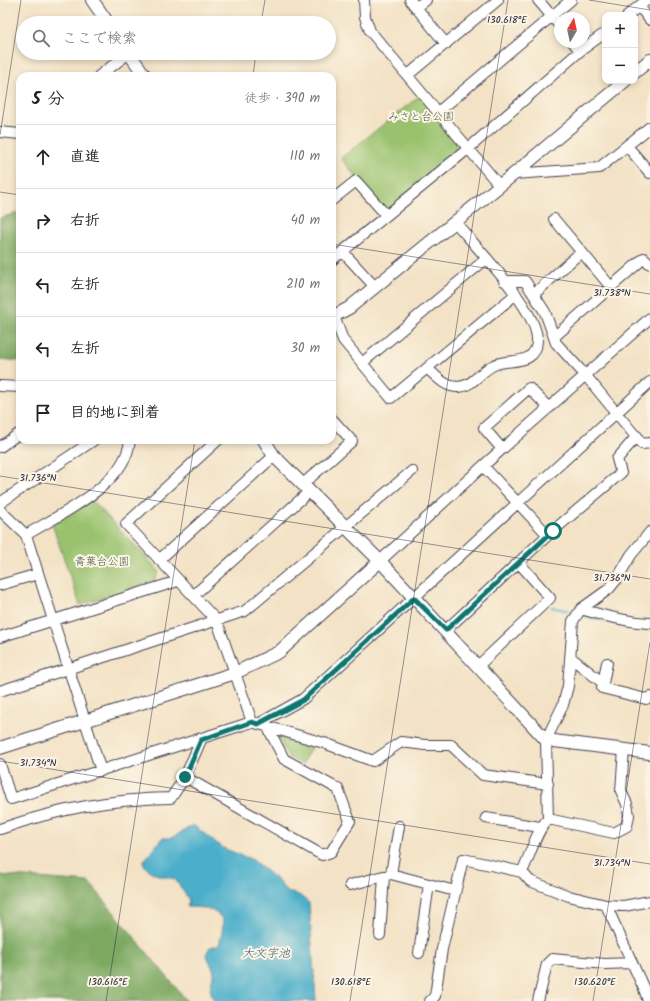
<!DOCTYPE html>
<html lang="ja">
<meta charset="utf-8">
<style>
:root{--surface:#fff;--page:#f2f2f2;--text:#222;--muted:#767676;--line:#e0e0e0}
body{margin:0;font-family:Kalam,"Klee One",sans-serif;background:var(--page);color:var(--text)}
.controls{position:absolute;right:12px;top:12px;display:grid;overflow:hidden;border-radius:8px;box-shadow:0 2px 6px #0003}
.controls button{width:36px;height:36px;display:grid;place-items:center;padding:0;border:0;border-bottom:1px solid var(--line);background:var(--surface);color:var(--text);font:20px sans-serif}
.compass{position:absolute;left:554px;top:12px;width:36px;height:36px;border-radius:50%;background:var(--surface);box-shadow:0 2px 6px #0003;rotate:9deg}
.stop{position:absolute;width:12px;height:12px;margin:-9px;border:3px solid #0f766e;border-radius:50%;background:#fff}
.stop.end{background:#0f766e;border-color:#fff;box-shadow:0 1px 4px #0008}
.list{margin:0;padding:0;list-style:none}
h2{display:flex;justify-content:space-between;align-items:center;height:52px;margin:0;padding:0 16px;font-size:17px}
h2 small{font-size:13px;font-weight:400;color:var(--muted)}
.list li{display:grid;grid-template-columns:26px 1fr auto;gap:12px;align-items:center;box-sizing:border-box;height:64px;padding:0 16px;border-top:1px solid var(--line)}
.list b{display:block;font-size:15px;white-space:nowrap}
.list em{font-size:13px;font-style:normal;color:var(--muted)}
.icon{flex:none;width:22px;height:22px;fill:none;stroke:currentColor;stroke-width:2;stroke-linecap:round;stroke-linejoin:round}
.map{position:relative;flex:none;width:650px;height:1001px;overflow:hidden}
.search{position:absolute;background:var(--surface);box-shadow:0 2px 6px #0003;left:16px;top:16px;width:320px;height:44px;display:flex;align-items:center;gap:10px;box-sizing:border-box;padding:0 14px;border-radius:22px;color:var(--muted);font-size:15px}
.panel{position:absolute;background:var(--surface);box-shadow:0 2px 6px #0003;left:16px;top:72px;width:320px;height:372px;border-radius:12px}
.map>svg:first-child{display:block}
.green{fill:#9ac26e;stroke:#5e7254}
.forest{fill:#7ba861;stroke:#4e654e}
.water{fill:#4bafcb;stroke:#366883}
.lines{fill:none;stroke-linecap:round;stroke-linejoin:round}
.stream{stroke:#4bafcb;stroke-width:2.5}
.minor-casing{stroke:#413f50;stroke-width:12}
.tertiary-casing{stroke:#413f50;stroke-width:14}
.minor{stroke:#fff;stroke-width:10}
.tertiary{stroke:#fff;stroke-width:12}
.route{stroke:#0f766e;stroke-width:5}
.ticks{fill:none;stroke:#22223b;stroke-width:1;stroke-opacity:0.45}
.labels{text-anchor:middle;stroke-width:4;stroke-linejoin:round;paint-order:stroke}
.park-label{font-size:11px;fill:#4c5a4d;stroke:#fcf5e5}
.water-label{font-size:12px;font-style:italic;fill:#325a75;stroke:#fcf5e5}
.ticks-label{font-size:10px;text-anchor:middle;fill:#22223b;stroke:#fcf5e5;stroke-width:4;stroke-linejoin:round;paint-order:stroke}
</style>
<div class="map">
<svg width="650" height="1001" viewBox="0 0 650 1001">
<rect width="100%" height="100%" fill="#fcf5e5"/>
<filter id="ink" filterUnits="userSpaceOnUse"><feTurbulence type="fractalNoise" baseFrequency=".025" numOctaves="2"/><feDisplacementMap in="SourceGraphic" scale="8" xChannelSelector="R" yChannelSelector="G"/><feConvolveMatrix kernelMatrix="1 2 1 2 8 2 1 2 1" color-interpolation-filters="sRGB"/></filter>
<filter id="wash" filterUnits="userSpaceOnUse"><feTurbulence type="fractalNoise" baseFrequency=".012" numOctaves="4" result="noise"/><feDisplacementMap in="SourceGraphic" scale="16" xChannelSelector="R" yChannelSelector="G"/><feGaussianBlur stdDeviation="0.9" result="paint"/><feColorMatrix in="noise" values="0 0 0 0 0 0 0 0 0 0 0 0 0 0 0 0 0 1.4 0 .05"/><feComposite in="paint" operator="in"/></filter>
<g filter="url(#wash)">
<rect width="100%" height="100%" fill="#f3e2c5"/>
<!-- green -->
<path class="green" d="M 423,93 L 469,148 L 386,215 L 341,158 Z
M 91,499 L 159,571 L 155,581 L 80,605 L 52,524 Z
M 277,734 L 314,742 L 302,764 L 288,757 Z"/>
<!-- forest -->
<path class="forest" d="M 20,212 L 20,361 L 0,359 L 0,218 Z
M 0,875 L 89,882 L 187,1001 L 0,1001 Z"/>
<!-- water -->
<path class="water" d="M 193,825 L 223,848 L 253,860 L 278,881 L 287,892 L 299,895 L 309,903 L 316,1001 L 214,1001 L 210,989 L 214,971 L 206,954 L 210,947 L 219,945 L 222,933 L 223,920 C 211,906 204,908 187,907 L 189,900 L 175,879 C 162,876 148,875 143,862 L 162,838 L 172,838 Z"/>
<g class="lines">
<!-- stream -->
<path class="stream" d="M 552,607 L 574,612
M 581,614 L 633,628 L 650,629"/>
</g>
</g>
<g filter="url(#ink)">
<g class="lines">
<!-- minor casing -->
<g class="minor-casing">
<path id="minor" d="M 364,0 L 365,17 L 370,31 L 499,185
M 410,0 L 446,44
M 538,0 L 560,26
M 639,6 L 650,20
M 416,8 L 426,0
M 628,15 L 647,0
M 573,42 L 580,51
M 408,75 L 498,0
M 99,76 L 129,53
M 438,112 L 571,0
M 0,132 L 20,134
M 627,146 L 650,173
M 514,174 L 599,168 L 650,127
M 332,200 L 356,181 L 386,215
M 554,219 L 611,287
M 343,252 L 375,287
M 332,260 L 469,148 L 580,51 L 605,33
M 504,281 L 525,281 L 545,312 L 556,343 L 586,376 L 642,444 L 650,443
M 534,294 L 581,252
M 334,316 L 343,340 L 391,398 L 516,294
M 554,337 L 644,258 L 650,264
M 362,363 L 486,259
M 428,369 C 437,377 445,387 458,387 C 474,386 481,370 494,365 C 508,358 536,367 537,341 C 539,311 475,246 455,222
M 0,386 L 20,387
M 218,440 L 126,524 L 217,621 L 252,722
M 0,447 L 20,433
M 502,449 L 484,428 L 529,388 L 549,408
M 483,466 L 548,535
M 303,484 L 352,441 L 332,419
M 0,503 L 94,440
M 0,510 L 26,535 L 101,771
M 26,535 C 60,514 126,485 130,440
M 159,560 L 274,456
M 380,561 L 483,466 L 650,318
M 0,585 L 38,574
M 194,595 L 310,491
M 581,609 C 604,616 626,622 650,623
M 446,630 L 548,535 L 621,473 L 617,459 L 637,436
M 0,637 L 178,581
M 570,657 L 603,683
M 607,663 L 602,688 L 646,699 L 650,697
M 478,666 L 550,598 L 519,563
M 0,691 L 245,611 L 412,471
M 258,724 L 303,699 L 650,382
M 201,740 L 185,777 L 322,855 L 331,852 L 350,821 L 338,789 L 284,759 L 267,726
M 0,764 L 11,799 L 252,722 L 324,743 L 373,761 L 401,742 L 425,745 L 451,745 L 483,775 L 548,784
M 486,818 L 540,827
M 548,819 L 614,833 L 627,826 L 629,815 L 627,804 L 621,791 L 624,749
M 0,829 C 58,809 110,799 171,798 L 185,777
M 522,872 C 530,856 536,831 548,819 L 546,740 L 563,705 L 568,686 L 573,621 L 581,609 L 609,589 L 617,579 L 631,555 L 650,532
M 391,874 L 399,826
M 350,885 L 391,874 L 455,891
M 606,905 L 624,906 L 650,901
M 380,935 L 384,876
M 419,953 L 429,884
M 430,1001 L 435,996 L 442,949 L 463,859 L 522,872 L 530,881 L 569,896 L 606,905 L 644,989 L 648,1001
M 538,1001 L 547,964 L 552,959 L 605,964 L 632,963"/>
</g>
<!-- tertiary casing -->
<g class="tertiary-casing">
<path id="tertiary" d="M 92,0 L 108,23
M 129,53 L 145,76
M 635,72 L 650,60
M 332,317 L 349,308 L 514,174 L 625,81
M 264,440 L 274,456 L 380,561 L 546,740 L 650,753
M 0,748 L 235,673 L 279,652 L 380,561"/>
</g>
<!-- minor -->
<use href="#minor" class="minor"/>
<!-- tertiary -->
<use href="#tertiary" class="tertiary"/>
</g>
</g>
<g class="lines" filter="url(#ink)">
<!-- route -->
<path class="route" d="M 185,777 L 201,740 L 252,722 L 258,724 L 303,700 L 414,598 L 446,630 L 553,531"/>
</g>
<!-- ticks -->
<path class="ticks" d="M 589,0 L 650,10M 261,23 L 265,0M 253,76 L 256,53M 0,135 L 21,0M 0,192 L 20,195M 332,244 L 650,294M 0,476 L 650,579M 0,761 L 650,864M 106,1001 L 195,440M 350,1001 L 508,0M 593,1001 L 650,642"/>
<g class="labels">
<!-- park labels -->
<g class="park-label">
<text x="421" y="120">みさと台公園</text>
<text x="102" y="565">青葉台公園</text>
</g>
<!-- water labels -->
<g class="water-label">
<text x="266" y="957">大文字池</text>
</g>
</g>
<g class="ticks-label">
<text x="507" y="23">130.618°E</text>
<text x="612" y="296">31.738°N</text>
<text x="38" y="481">31.736°N</text>
<text x="612" y="581">31.736°N</text>
<text x="38" y="766">31.734°N</text>
<text x="612" y="866">31.734°N</text>
<text x="108" y="985">130.616°E</text>
<text x="351" y="985">130.618°E</text>
<text x="595" y="985">130.620°E</text>
</g>
</svg>
<div class="controls">
<button>+</button>
<button>−</button>
</div>
<svg class="compass" viewBox="-18 -18 36 36"><path d="M0-13l5 13h-10z" fill="#e53935"/><path d="M0 13l5-13h-10z" fill="#767676"/></svg>
<div class="stop" style="left:553px;top:531px"></div>
<div class="stop end" style="left:185px;top:777px"></div>
<div class="search"><svg class="icon" aria-label="search" viewBox="0 0 24 24"><circle cx="10" cy="10" r="6"/><path d="M15 15l6 6"/></svg>ここで検索</div>
<section class="panel">
<h2>5 分<small>徒歩 · 390 m</small></h2>
<ul class="list">
<li><svg class="icon" aria-label="ahead" viewBox="0 0 24 24"><path d="M12 20V5M6 11l6-6 6 6"/></svg><div><b>直進</b></div><em>110 m</em></li>
<li><svg class="icon" aria-label="right" viewBox="0 0 24 24"><path d="M7 20v-9h11M14 6l5 5-5 5"/></svg><div><b>右折</b></div><em>40 m</em></li>
<li><svg class="icon" aria-label="left" viewBox="0 0 24 24"><path d="M17 20v-9H6M10 6l-5 5 5 5"/></svg><div><b>左折</b></div><em>210 m</em></li>
<li><svg class="icon" aria-label="left" viewBox="0 0 24 24"><path d="M17 20v-9H6M10 6l-5 5 5 5"/></svg><div><b>左折</b></div><em>30 m</em></li>
<li><svg class="icon" aria-label="arrive" viewBox="0 0 24 24"><path d="M6 21V4h12l-3 4 3 4H6"/></svg><div><b>目的地に到着</b></div></li>
</ul>
</section>
</div>
